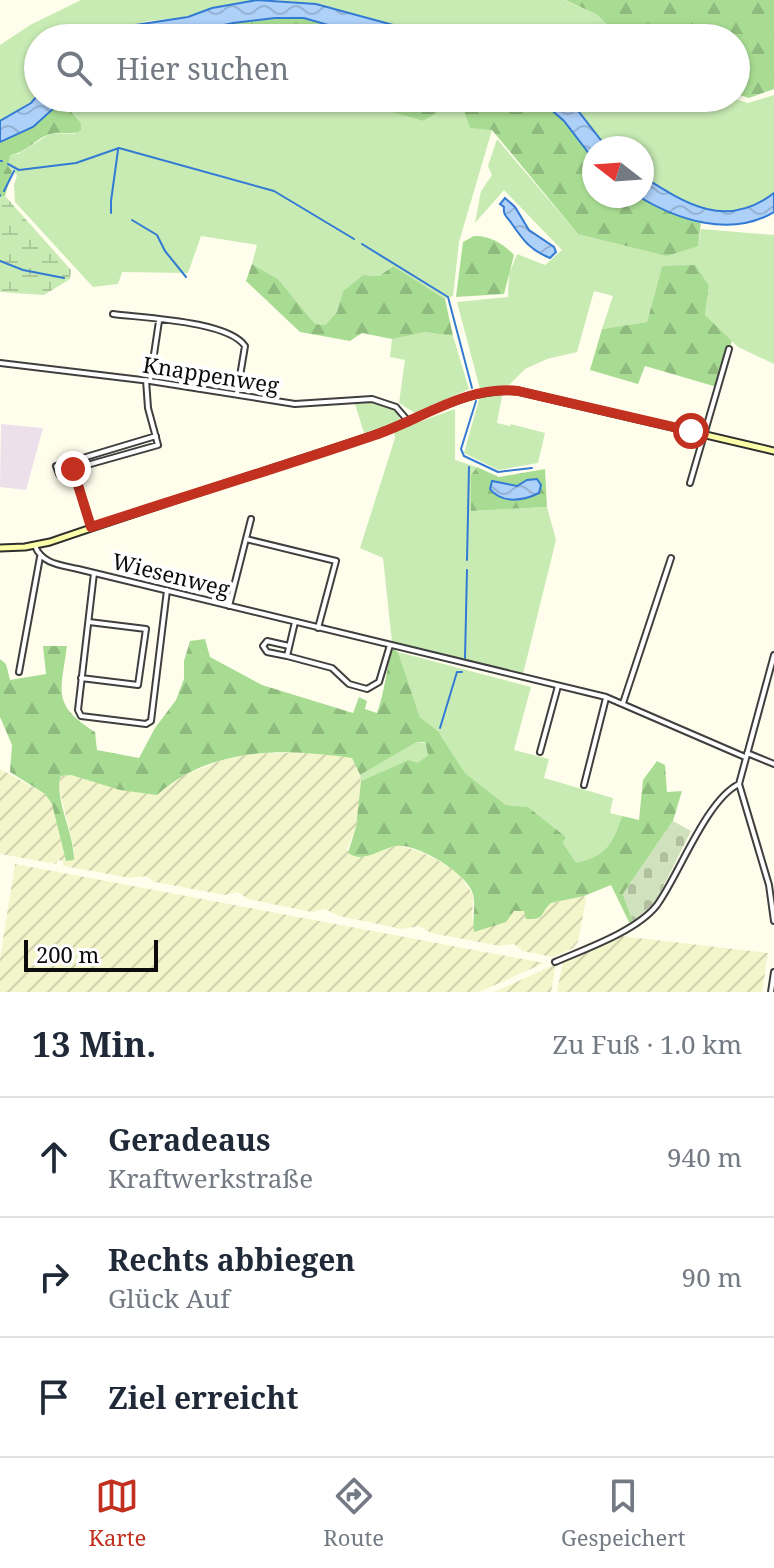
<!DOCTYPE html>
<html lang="de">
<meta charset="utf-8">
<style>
:root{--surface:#fff;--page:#f6f6f7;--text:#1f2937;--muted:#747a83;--line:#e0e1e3;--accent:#c2301f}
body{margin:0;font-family:"Noto Serif",serif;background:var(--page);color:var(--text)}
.compass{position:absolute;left:582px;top:136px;width:72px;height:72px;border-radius:50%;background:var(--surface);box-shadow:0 2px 6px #0004;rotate:287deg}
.scale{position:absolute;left:24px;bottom:20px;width:134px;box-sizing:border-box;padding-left:8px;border:4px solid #0c0c0c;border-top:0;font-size:22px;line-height:28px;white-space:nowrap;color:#0c0c0c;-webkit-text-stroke:6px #fff;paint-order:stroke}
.stop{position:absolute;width:24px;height:24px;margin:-18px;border:6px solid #c2301f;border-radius:50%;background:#fff}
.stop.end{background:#c2301f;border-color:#fff;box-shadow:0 2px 8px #0008}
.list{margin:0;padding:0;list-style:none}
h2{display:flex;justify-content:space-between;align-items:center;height:104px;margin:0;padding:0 32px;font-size:34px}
h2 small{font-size:26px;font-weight:400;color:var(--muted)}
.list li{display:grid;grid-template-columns:52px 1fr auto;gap:24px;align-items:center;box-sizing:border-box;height:120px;padding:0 32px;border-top:2px solid var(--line)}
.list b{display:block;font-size:30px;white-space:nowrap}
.list p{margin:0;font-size:26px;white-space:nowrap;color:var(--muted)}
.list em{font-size:26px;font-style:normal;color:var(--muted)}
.icon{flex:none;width:44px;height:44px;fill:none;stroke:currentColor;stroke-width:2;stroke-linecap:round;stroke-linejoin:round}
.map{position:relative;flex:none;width:774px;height:992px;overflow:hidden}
.search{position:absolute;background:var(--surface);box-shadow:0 2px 6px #0004;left:24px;right:24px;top:24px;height:88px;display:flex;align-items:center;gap:20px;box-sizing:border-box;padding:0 28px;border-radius:44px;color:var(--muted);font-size:30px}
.sheet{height:464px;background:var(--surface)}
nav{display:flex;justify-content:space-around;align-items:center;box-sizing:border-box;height:112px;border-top:2px solid var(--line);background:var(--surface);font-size:22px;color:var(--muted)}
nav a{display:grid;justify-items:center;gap:4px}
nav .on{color:var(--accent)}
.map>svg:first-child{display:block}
.industrial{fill:#ece0eb}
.farmland{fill:url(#farmland-furrows)}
.grass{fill:#c8ebb4}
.forest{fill:url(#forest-firs)}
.wetland{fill:url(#wetland-marsh)}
.cemetery{fill:url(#cemetery-stones)}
.water{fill:url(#water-waves);stroke:#327ad3;stroke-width:2}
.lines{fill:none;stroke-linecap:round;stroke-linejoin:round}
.stream{stroke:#327ad3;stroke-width:2}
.minor-casing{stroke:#3f3f3f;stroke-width:8}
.secondary-casing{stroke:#2e2e2e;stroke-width:9}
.minor{stroke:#fff;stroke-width:4}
.secondary{stroke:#fbffa7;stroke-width:5}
.route{stroke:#c2301f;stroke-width:10}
.labels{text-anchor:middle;stroke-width:8;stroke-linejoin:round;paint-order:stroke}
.street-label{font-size:22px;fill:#0c0c0c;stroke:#fff}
</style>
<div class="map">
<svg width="774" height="992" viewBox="0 0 774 992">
<defs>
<pattern id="farmland-furrows" width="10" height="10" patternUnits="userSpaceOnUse" patternTransform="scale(2)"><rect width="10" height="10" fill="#f3f6cb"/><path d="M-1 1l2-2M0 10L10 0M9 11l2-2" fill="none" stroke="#cfd2ad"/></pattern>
<pattern id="forest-firs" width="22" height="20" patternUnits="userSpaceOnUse" patternTransform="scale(2)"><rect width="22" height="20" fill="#a8dc93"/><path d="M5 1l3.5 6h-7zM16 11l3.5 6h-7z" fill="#8fbc7e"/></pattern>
<pattern id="wetland-marsh" width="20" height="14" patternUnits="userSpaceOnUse" patternTransform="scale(2)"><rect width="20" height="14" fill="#c8ebb4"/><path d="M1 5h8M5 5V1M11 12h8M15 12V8" fill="none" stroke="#abc89a"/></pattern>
<pattern id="cemetery-stones" width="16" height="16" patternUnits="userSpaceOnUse" patternTransform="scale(2)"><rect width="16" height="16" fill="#d0e1bd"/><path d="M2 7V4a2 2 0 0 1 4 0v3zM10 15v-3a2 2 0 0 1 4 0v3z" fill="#b1c0a1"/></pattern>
<pattern id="water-waves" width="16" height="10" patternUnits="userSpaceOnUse" patternTransform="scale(2)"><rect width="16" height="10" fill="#aed1f9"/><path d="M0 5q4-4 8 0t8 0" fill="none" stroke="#94b2d4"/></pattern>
</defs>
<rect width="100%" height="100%" fill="#fffeec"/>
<!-- industrial -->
<path class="industrial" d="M 1,424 L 43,428 L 26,490 L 0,487 Z"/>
<!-- farmland -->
<path class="farmland" d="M 271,753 L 320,753 L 353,758 L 361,781 L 356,827 L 347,850 L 364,857 L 398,845 L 421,852 L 449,866 L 459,874 L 473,895 L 472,921 L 584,896 L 586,899 L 578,942 L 573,948 L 553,957 L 522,951 L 514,944 L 500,946 L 431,933 L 419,926 L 402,929 L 339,916 L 325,909 L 312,912 L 248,899 L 238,892 L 224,895 L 155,882 L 146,876 L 131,878 L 63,866 L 63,861 L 58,860 L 56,864 L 0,854 L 0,769 L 45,794 L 52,804 L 66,861 L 74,860 L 74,849 L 59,788 L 61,776 L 71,775 L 120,790 L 157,794 L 175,779 L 234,755 Z
M 15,864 L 544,963 L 479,992 L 0,992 L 0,959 Z
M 621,936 L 768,953 L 762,992 L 557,992 L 563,962 Z
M 556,964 L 551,992 L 494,992 Z"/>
<!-- grass -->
<path class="grass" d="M 81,0 L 564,0 L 596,14 L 622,38 L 441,38 L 316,4 L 275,0 L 257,0 L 212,8 L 188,17 L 149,21 L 122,27 L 96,38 L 38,38 L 38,95 L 31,103 L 0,121 L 0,45 L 30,25 Z
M 774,95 L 774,193 C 727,230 686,204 642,176 L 642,148 L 607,148 L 579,112 L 562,98 L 732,98 L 748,103 Z
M 83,98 L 342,98 L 423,121 L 437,113 L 443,98 L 461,103 L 492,130 L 459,242 L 453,296 L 445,299 L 392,266 L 379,276 L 363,275 L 343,291 L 337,312 L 325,325 L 315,324 L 278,279 L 252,264 L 257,245 L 201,236 L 188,273 L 122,272 L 118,284 L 93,287 L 15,202 L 14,185 L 17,175 L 8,166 L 9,155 L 18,154 L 51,133 L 75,134 L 81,123 L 66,106 L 72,100 Z
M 497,139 L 578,234 L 698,246 L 701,229 L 774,235 L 774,364 L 738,347 L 705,315 L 709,286 L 662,266 L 647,322 L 602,329 L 613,296 L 594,291 L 577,352 L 547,359 L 525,369 L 509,385 L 480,389 L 457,302 L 508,297 L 509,274 L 517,254 L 545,265 L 562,250 L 504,190 L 475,223 L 481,191 L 492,175 L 488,166 Z
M 424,332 L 453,336 L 469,389 L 415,413 L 399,403 L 405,360 L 390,357 L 392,338 Z
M 480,396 L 502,396 L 497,423 L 510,426 L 511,424 L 545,433 L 538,463 L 498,470 L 464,453 Z
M 380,402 L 396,409 L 401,422 L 364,433 L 355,404 Z
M 455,409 L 455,460 L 477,467 L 471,475 L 471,511 L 547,507 L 556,540 L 523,674 L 392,642 L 383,558 L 360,548 L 395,438 L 394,431 Z
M 398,652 L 531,687 L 514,750 L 549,759 L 544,778 L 613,798 L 610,813 L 622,816 C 612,844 607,856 576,864 L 563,843 L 566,837 L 528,807 L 506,805 L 465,773 L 438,731 L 420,717 Z
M 417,742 L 425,743 L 428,755 L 418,764 L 408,760 L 361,781 L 360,775 Z"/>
<!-- forest -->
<path class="forest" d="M 565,0 L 774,0 L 774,89 L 749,98 L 736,94 L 736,38 L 622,38 L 596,14 Z
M 275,18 L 304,18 L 373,38 L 175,38 L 233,23 Z
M 65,98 L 83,98 L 72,100 L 66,106 L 81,123 L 81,130 C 71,137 61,130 50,134 C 35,139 26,153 10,155 L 8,166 L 12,171 L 5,196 L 0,196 L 0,142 L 33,127 Z
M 342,98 L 443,98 L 437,113 L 423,121 Z
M 448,98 L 526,98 L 542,102 L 564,121 L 594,160 L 594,196 L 638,196 L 656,207 L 701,223 L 698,246 L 667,256 L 578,234 L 492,130 L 470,128 L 461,103 Z
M 474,236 C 489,235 504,244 514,255 L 504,294 L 456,297 L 463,242 Z
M 252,264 L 278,279 L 315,324 L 325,325 L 337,312 L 343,291 L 363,275 L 379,276 L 393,266 L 445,299 L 453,336 L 424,332 L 392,339 L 362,333 L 350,341 L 300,332 L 246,281 Z
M 695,265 L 709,286 L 705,315 L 732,341 L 717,387 L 645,366 L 638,384 L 590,370 L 602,329 L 647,322 L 662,266 Z
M 477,467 L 499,477 L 545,469 L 547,507 L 471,511 L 471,475 Z
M 205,639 L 210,657 L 262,685 L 353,713 L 359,697 L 367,701 L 365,709 L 377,713 C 385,691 386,671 392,648 L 398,652 L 420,717 L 438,731 L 465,773 L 506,805 L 528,807 L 566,837 L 563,843 L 576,863 C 607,856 612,844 622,816 L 639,820 L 643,780 L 657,761 L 665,765 L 667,792 L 682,791 L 673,821 L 623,894 L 633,922 L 629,922 L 611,885 L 584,896 L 551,903 C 539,913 547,920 526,919 L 524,911 L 514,911 L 506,922 L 474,932 C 472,920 476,906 473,894 C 467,873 417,843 396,846 C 379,849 364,864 348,853 L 356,827 L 361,781 L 408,760 L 418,763 L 428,755 L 425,742 L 417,742 L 360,775 L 352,758 C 285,748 211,746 157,795 L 120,790 L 71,775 L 61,776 C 53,796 75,836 74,860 L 66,861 L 52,804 L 45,794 L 10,772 L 12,745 L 0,717 L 0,659 L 6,664 L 10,680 L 46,674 L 43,646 L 67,646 C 61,692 51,704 95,732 L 97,750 L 139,758 L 155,728 L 176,700 L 184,679 L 184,661 L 190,641 Z"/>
<!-- wetland -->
<path class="wetland" d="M 0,196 L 5,196 L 71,270 L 70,279 L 44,295 L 0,292 Z"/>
<!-- cemetery -->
<path class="cemetery" d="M 673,821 L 691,831 L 656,901 L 633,922 L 623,894 Z"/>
<!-- water -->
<path class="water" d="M 257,0 L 316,4 L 441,38 L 373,38 L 304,18 L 275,18 L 233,23 L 175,36 L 96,38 L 122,27 L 188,17 L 212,8 Z
M 38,95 L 38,98 L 65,98 L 33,127 L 0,142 L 0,121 L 31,103 Z
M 538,98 L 562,98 L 579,112 L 607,148 L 594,148 L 594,160 L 564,121 Z
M 642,176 C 686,204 726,230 774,193 L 774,212 C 731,238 677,220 638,196 L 642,196 Z
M 505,198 L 515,207 L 529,230 L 554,247 L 556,252 L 550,258 C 530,250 523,240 512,224 C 507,216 503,216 504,207 L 500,204 Z
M 537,479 L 541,485 L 539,493 C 523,501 502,504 490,489 L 492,481 L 517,486 L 527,480 Z"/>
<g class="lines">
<!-- stream -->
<path class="stream" d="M 0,161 L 2,161
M 8,164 L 19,170 L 76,163 L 119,148 L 274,191 L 354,239
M 4,191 L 14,171
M 0,196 L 0,195
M 111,213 L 111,201 L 118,150
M 132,220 L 157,235 L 165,251 L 186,277
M 362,244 L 448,297 L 472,388
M 0,261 L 23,270 L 64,278
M 476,401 L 461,449 L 464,456 L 498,472 L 532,468
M 467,560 L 469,467
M 465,658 L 467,570
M 440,728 L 457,672 L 462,672"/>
<!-- minor casing -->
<g class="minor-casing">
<path id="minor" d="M 113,314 C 144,318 228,321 245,346 L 237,394
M 0,363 L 150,381 L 295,404 L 372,399 L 396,407 L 409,422
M 150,381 L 159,321
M 70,462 L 73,469 L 59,474 L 56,466 L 156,436
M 690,483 L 729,349
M 91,527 L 73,469 L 158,445 L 148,408 L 146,380
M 246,539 L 336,561 L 318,628
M 35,546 C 42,564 61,565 78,569 L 606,697 L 745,757
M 94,573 L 78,710 L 81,716 L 146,724 L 151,721 L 167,590
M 229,606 L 251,519
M 295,622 L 287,656 L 332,668 L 349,684 L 367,689 L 379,682 L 390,645
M 774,655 L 739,784 L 769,885 L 774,921
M 287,656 L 267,652 L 263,646 L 267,641 L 289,646
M 19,672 L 40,557
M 81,678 L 138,685 L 146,629 L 89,622
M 623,703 L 671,558
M 540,752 L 558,686
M 747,753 L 774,764
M 584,785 L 606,698
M 555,962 C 585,949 637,931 657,905 C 679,875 706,800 739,784
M 771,992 L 774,972"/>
</g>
<!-- secondary casing -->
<g class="secondary-casing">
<path id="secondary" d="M 0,548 L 25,547 L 50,542 C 158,505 266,471 374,435 C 421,419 467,386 518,391 L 774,451"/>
</g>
<!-- minor -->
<use href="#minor" class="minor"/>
<!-- secondary -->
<use href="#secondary" class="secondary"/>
</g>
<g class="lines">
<!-- route -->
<path class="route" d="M 73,469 L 91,527 C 186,496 281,467 375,435 C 422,419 467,385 518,391 L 691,431"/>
</g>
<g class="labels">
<!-- street labels -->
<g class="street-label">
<text transform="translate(211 375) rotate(9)" y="8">Knappenweg</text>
<text transform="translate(171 575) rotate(14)" y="8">Wiesenweg</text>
</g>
</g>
</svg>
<svg class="compass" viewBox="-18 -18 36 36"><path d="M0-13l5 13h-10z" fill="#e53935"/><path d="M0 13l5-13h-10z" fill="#747a83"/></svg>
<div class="scale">200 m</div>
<div class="stop" style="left:691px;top:431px"></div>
<div class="stop end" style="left:73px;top:469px"></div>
<div class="search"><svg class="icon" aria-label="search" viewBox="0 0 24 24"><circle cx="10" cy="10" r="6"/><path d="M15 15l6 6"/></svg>Hier suchen</div>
</div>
<section class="sheet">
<h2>13 Min.<small>Zu Fuß · 1.0 km</small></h2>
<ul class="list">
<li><svg class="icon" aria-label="ahead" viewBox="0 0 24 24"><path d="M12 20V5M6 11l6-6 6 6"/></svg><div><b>Geradeaus</b><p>Kraftwerkstraße</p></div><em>940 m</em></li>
<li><svg class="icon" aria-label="right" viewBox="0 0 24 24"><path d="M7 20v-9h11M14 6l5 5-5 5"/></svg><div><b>Rechts abbiegen</b><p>Glück Auf</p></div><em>90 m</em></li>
<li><svg class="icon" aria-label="arrive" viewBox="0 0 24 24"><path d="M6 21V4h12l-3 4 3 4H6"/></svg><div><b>Ziel erreicht</b></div></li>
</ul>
</section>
<nav>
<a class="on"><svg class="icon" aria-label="map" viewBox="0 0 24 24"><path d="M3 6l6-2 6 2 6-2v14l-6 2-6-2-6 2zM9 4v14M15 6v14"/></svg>Karte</a>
<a><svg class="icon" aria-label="directions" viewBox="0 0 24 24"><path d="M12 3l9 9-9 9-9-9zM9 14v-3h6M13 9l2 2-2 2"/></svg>Route</a>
<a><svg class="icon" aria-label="saved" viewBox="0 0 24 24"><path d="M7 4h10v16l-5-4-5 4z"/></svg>Gespeichert</a>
</nav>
